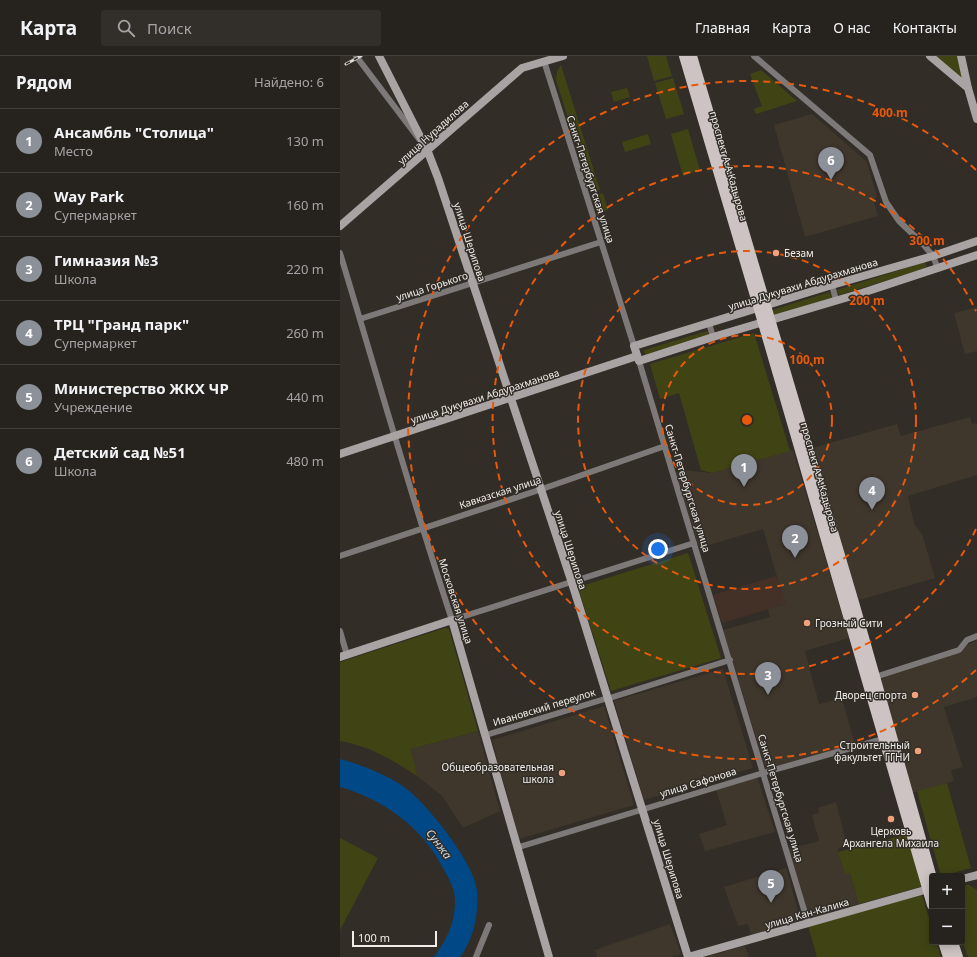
<!DOCTYPE html>
<html lang="ru">
<meta charset="utf-8">
<style>
:root{--surface:#26221d;--page:#322f2a;--text:#f1f3f6;--muted:#a4a4a4;--line:#423f3b;--accent:#8c9099}
body{margin:0;font-family:"Noto Sans",sans-serif;background:var(--page);color:var(--text)}
.controls{position:absolute;right:12px;bottom:12px;display:grid;overflow:hidden;border-radius:4px;box-shadow:0 2px 10px #0003}
.controls button{width:36px;height:36px;display:grid;place-items:center;padding:0;border:0;border-bottom:1px solid var(--line);background:var(--surface);color:var(--text);font:20px sans-serif}
.scale{position:absolute;left:12px;bottom:10px;width:85px;box-sizing:border-box;padding-left:4px;border:2px solid #f0ede9;border-top:0;font-size:11px;line-height:14px;white-space:nowrap;color:#f0ede9;-webkit-text-stroke:3px #322d27;paint-order:stroke}
.you{position:absolute;left:318px;top:493px;width:14px;height:14px;margin:-10px;border:3px solid #fff;border-radius:50%;background:#1a73e8;box-shadow:0 0 0 6px #1a73e833}
.badge{display:grid;place-items:center;width:26px;height:26px;border-radius:50%;background:var(--accent);color:#fff;font-size:13px;font-weight:700}
.pin{position:absolute;translate:-50% -33px;filter:drop-shadow(0 1px 2px #0008)}
.pin::after{content:'';position:absolute;top:21px;width:14px;height:12px;background:inherit;clip-path:polygon(0 0,100% 0,50% 100%)}
.list{margin:0;padding:0;list-style:none}
h2{display:flex;justify-content:space-between;align-items:center;height:52px;margin:0;padding:0 16px;font-size:17px}
h2 small{font-size:13px;font-weight:400;color:var(--muted)}
.list li{display:grid;grid-template-columns:26px 1fr auto;gap:12px;align-items:center;box-sizing:border-box;height:64px;padding:0 16px;border-top:1px solid var(--line)}
.list b{display:block;font-size:15px;white-space:nowrap}
.list p{margin:0;font-size:13px;white-space:nowrap;color:var(--muted)}
.list em{font-size:13px;font-style:normal;color:var(--muted)}
.icon{flex:none;width:22px;height:22px;fill:none;stroke:currentColor;stroke-width:2;stroke-linecap:round;stroke-linejoin:round}
.map{position:relative;flex:none;width:637px;height:901px;overflow:hidden}
header{display:flex;align-items:center;gap:24px;box-sizing:border-box;height:56px;padding:0 20px;background:var(--surface);border-bottom:1px solid var(--line)}
header strong{font-size:19px}
nav{display:flex;gap:22px;margin-inline-start:auto;font-size:14px}
.search{width:280px;height:36px;background:var(--page);display:flex;align-items:center;gap:10px;box-sizing:border-box;padding:0 14px;border-radius:4px;color:var(--muted);font-size:15px}
main{display:flex}
aside{flex:1;background:var(--surface)}
.map>svg:first-child{display:block}
.built{fill:#3f372c}
.industrial{fill:#433128}
.green{fill:#404414}
.water{fill:#004986}
.lines{fill:none;stroke-linecap:round;stroke-linejoin:round}
.street{stroke:#7d7979;stroke-width:6}
.secondary{stroke:#aaa3a3;stroke-width:8}
.primary{stroke:#cdc3c3;stroke-width:10}
.rail-casing{stroke:#ddd9d5;stroke-width:3}
.rail{stroke:#322d27;stroke-width:1.5;stroke-dasharray:4.5;stroke-linecap:butt}
.ring{fill:none;stroke:#e8590c;stroke-width:2;stroke-dasharray:7 5}
.poi-dot{fill:#f1a17b;stroke:#322d27;stroke-width:1.5}
.labels{text-anchor:middle;stroke-width:3;stroke-linejoin:round;paint-order:stroke}
.street-label{font-size:10px;fill:#f0ede9;stroke:#322d27}
.poi-label{font-size:10px;fill:#f0ede9;stroke:#322d27;text-anchor:end}
.water-label{font-size:11px;font-style:italic;fill:#d0e0f1;stroke:#322d27}
.centre{fill:#e8590c;stroke:#322d27;stroke-width:2}
.ring-label{font-size:12px;text-anchor:middle;font-weight:bold;fill:#e8590c;stroke:#322d27;stroke-width:3;stroke-linejoin:round;paint-order:stroke}
</style>
<header>
<strong>Карта</strong>
<div class="search"><svg class="icon" aria-label="search" viewBox="0 0 24 24"><circle cx="10" cy="10" r="6"/><path d="M15 15l6 6"/></svg>Поиск</div>
<nav><a>Главная</a><a>Карта</a><a>О нас</a><a>Контакты</a></nav>
</header>
<main>
<aside>
<h2>Рядом<small>Найдено: 6</small></h2>
<ul class="list">
<li><span class="badge">1</span><div><b>Ансамбль &quot;Столица&quot;</b><p>Место</p></div><em>130 m</em></li>
<li><span class="badge">2</span><div><b>Way Park</b><p>Супермаркет</p></div><em>160 m</em></li>
<li><span class="badge">3</span><div><b>Гимназия №3</b><p>Школа</p></div><em>220 m</em></li>
<li><span class="badge">4</span><div><b>ТРЦ &quot;Гранд парк&quot;</b><p>Супермаркет</p></div><em>260 m</em></li>
<li><span class="badge">5</span><div><b>Министерство ЖКХ ЧР</b><p>Учреждение</p></div><em>440 m</em></li>
<li><span class="badge">6</span><div><b>Детский сад №51</b><p>Школа</p></div><em>480 m</em></li>
</ul>
</aside>
<div class="map">
<svg width="637" height="901" viewBox="0 0 637 901">
<rect width="100%" height="100%" fill="#322d27"/>
<!-- built -->
<path class="built" d="M 472,58 L 527,106 L 537,141 L 533,143 L 538,160 L 465,181 L 434,69 Z
M 637,251 L 637,295 L 625,298 L 614,257 Z
M 630,361 L 632,368 L 637,367 L 637,419 L 568,440 L 574,468 L 582,478 L 595,522 L 516,545 L 472,392 L 557,368 L 561,380 Z
M 453,394 L 509,582 L 465,595 L 479,648 L 502,642 L 516,692 L 427,717 L 383,574 L 430,561 L 428,553 L 445,548 L 423,473 L 359,492 L 336,417 L 342,414 L 372,417 Z
M 637,585 L 637,641 L 604,651 L 623,711 L 611,714 L 614,725 L 572,737 L 539,623 Z
M 383,613 L 413,712 L 304,744 L 274,645 Z
M 264,650 L 294,749 L 179,783 L 152,684 Z
M 138,675 L 160,755 L 123,772 L 102,740 L 77,720 L 71,693 Z
M 417,721 L 435,776 L 365,795 L 359,778 L 387,769 L 376,734 Z
M 496,746 L 507,790 L 498,792 L 498,796 L 505,818 L 510,817 L 519,848 L 469,862 L 449,793 L 479,785 L 472,759 L 479,757 L 478,752 Z
M 446,812 L 461,865 L 411,879 L 408,868 L 398,870 L 384,831 Z
M 330,868 L 341,898 L 332,901 L 257,901 L 255,894 Z
M 405,890 L 409,901 L 365,901 Z"/>
<!-- industrial -->
<path class="industrial" d="M 436,520 L 446,548 L 382,567 L 373,539 Z"/>
<!-- green -->
<path class="green" d="M 307,0 L 326,0 L 332,20 L 314,25 Z
M 590,0 L 621,0 L 628,32 Z
M 221,9 L 260,134 L 254,136 L 251,134 L 216,24 L 217,15 Z
M 421,14 L 457,45 L 416,58 L 414,53 L 422,50 L 410,18 Z
M 333,22 L 344,58 L 326,63 L 315,27 Z
M 287,32 L 290,41 L 274,46 L 271,36 Z
M 348,73 L 360,114 L 343,120 L 331,78 Z
M 308,78 L 311,88 L 285,96 L 282,86 Z
M 263,137 L 268,154 L 257,157 L 251,141 Z
M 585,206 L 587,212 L 499,239 L 497,234 Z
M 490,236 L 492,242 L 434,260 L 432,254 Z
M 367,275 L 369,279 L 305,299 L 304,294 Z
M 414,277 L 450,395 L 372,417 L 361,414 L 339,337 L 320,343 L 310,308 Z
M 348,497 L 381,602 L 271,635 L 238,531 Z
M 105,572 L 109,573 L 138,675 L 71,693 L 77,720 C 53,704 29,690 0,685 L 0,606 Z
M 607,727 L 631,812 L 601,820 L 577,735 Z
M 568,778 L 583,830 L 519,848 L 510,817 L 505,818 L 498,796 Z
M 0,782 L 38,802 L 0,874 Z
M 623,829 L 629,829 L 637,834 L 637,901 L 628,901 L 622,884 Z
M 582,839 L 592,872 L 592,886 L 596,886 L 601,901 L 477,901 L 468,870 Z"/>
<!-- water -->
<path class="water" d="M 0,703 C 19,708 48,719 64,731 C 87,747 134,807 137,834 C 139,856 134,883 120,901 L 94,901 C 106,884 114,870 115,848 C 116,835 110,825 104,814 C 83,772 45,744 0,731 Z"/>
<g class="lines">
<!-- street -->
<path class="street" d="M 16,0 L 79,83
M 414,0 L 530,99 L 546,146 L 559,165 L 582,187 L 593,200 L 598,213
M 204,5 L 294,290
M 0,197 C 37,319 72,443 112,564 L 354,487
M 492,229 L 496,244
M 20,263 L 261,186
M 369,267 L 373,281
M 299,305 L 468,867
M 0,500 L 202,433 L 325,390
M 0,575 L 7,599
M 535,621 L 619,594 L 627,584 L 637,580
M 273,641 L 390,604
M 146,679 L 268,642
M 179,791 L 423,717 L 543,683
M 136,901 L 149,869"/>
<!-- secondary -->
<path class="secondary" d="M 39,0 L 88,96 L 98,122 L 232,527 L 348,901
M 590,0 L 628,32
M 621,0 L 628,32 L 637,63
M 0,170 L 182,12 L 223,0
M 637,185 L 593,200 L 492,229 L 294,290 L 299,305 L 373,281 L 522,237 L 637,199
M 0,398 L 297,300
M 0,601 L 112,564 L 209,901
M 622,823 L 637,819
M 348,901 L 592,832"/>
<!-- primary -->
<path class="primary" d="M 344,0 L 416,243 L 592,849
M 352,0 L 515,550 L 592,822
M 603,886 L 608,901
M 613,886 L 618,901"/>
<!-- rail casing -->
<g class="rail-casing">
<path id="rail" d="M 6,8 L 21,0"/>
</g>
<!-- rail -->
<use href="#rail" class="rail"/>
</g>
<!-- distance rings -->
<g class="ring">
<circle cx="407" cy="364" r="85"/>
<circle cx="407" cy="364" r="169"/>
<path d="M636 473A254 254 0 1 1 636 255"/>
<path d="M636 614A339 339 0 1 1 636 114"/>
</g>
<!-- markers -->
<g class="poi-dot">
<circle cx="436" cy="197" r="4"/>
<circle cx="467" cy="567" r="4"/>
<circle cx="575" cy="639" r="4"/>
<circle cx="578" cy="695" r="4"/>
<circle cx="222" cy="717" r="4"/>
<circle cx="551" cy="763" r="4"/>
</g>
<g class="labels">
<!-- street labels -->
<g class="street-label">
<text transform="translate(93 76) rotate(-42)" y="4">улица Нурадилова</text>
<text transform="translate(389 110) rotate(74)" y="4">проспект А.А.Кадырова</text>
<text transform="translate(251 123) rotate(72)" y="4">Санкт-Петербургская улица</text>
<text transform="translate(130 186) rotate(72)" y="4">улица Шерипова</text>
<text transform="translate(463 228) rotate(-17)" y="4">улица Дукувахи Абдурахманова</text>
<text transform="translate(92 230) rotate(-18)" y="4">улица Горького</text>
<text transform="translate(145 340) rotate(-18)" y="4">улица Дукувахи Абдурахманова</text>
<text transform="translate(480 421) rotate(74)" y="4">проспект А.А.Кадырова</text>
<text transform="translate(348 432) rotate(73)" y="4">Санкт-Петербургская улица</text>
<text transform="translate(160 436) rotate(-18)" y="4">Кавказская улица</text>
<text transform="translate(231 494) rotate(72)" y="4">улица Шерипова</text>
<text transform="translate(116 545) rotate(72)" y="4">Московская улица</text>
<text transform="translate(204 651) rotate(-17)" y="4">Ивановский переулок</text>
<text transform="translate(358 726) rotate(-17)" y="4">улица Сафонова</text>
<text transform="translate(441 742) rotate(73)" y="4">Санкт-Петербургская улица</text>
<text transform="translate(329 803) rotate(73)" y="4">улица Шерипова</text>
<text transform="translate(467 857) rotate(-16)" y="4">улица Кан-Калика</text>
</g>
<!-- poi labels -->
<g class="poi-label">
<text x="444" y="201" text-anchor="start">Безам</text>
<text x="475" y="571" text-anchor="start">Грозный Сити</text>
<text x="567" y="643">Дворец спорта</text>
<text x="570" y="693">Строительный<tspan x="570" dy="12">факультет ГГНИ</tspan></text>
<text x="214" y="715">Общеобразовательная<tspan x="214" dy="12">школа</tspan></text>
<text x="551" y="779" text-anchor="middle">Церковь<tspan x="551" dy="12">Архангела Михаила</tspan></text>
</g>
<!-- water labels -->
<g class="water-label">
<text transform="translate(99 788) rotate(53)" y="4">Сунжа</text>
</g>
</g>
<circle cx="407" cy="364" r="6" class="centre"/>
<g class="ring-label">
<text x="550" y="61">400 m</text>
<text x="587" y="189">300 m</text>
<text x="527" y="249">200 m</text>
<text x="467" y="308">100 m</text>
</g>
</svg>
<div class="controls">
<button>+</button>
<button>−</button>
</div>
<div class="scale">100 m</div>
<div class="you"></div>
<div class="pin badge" style="left:404px;top:431px">1</div>
<div class="pin badge" style="left:455px;top:502px">2</div>
<div class="pin badge" style="left:428px;top:639px">3</div>
<div class="pin badge" style="left:532px;top:454px">4</div>
<div class="pin badge" style="left:431px;top:847px">5</div>
<div class="pin badge" style="left:491px;top:124px">6</div>
</div>
</main>
